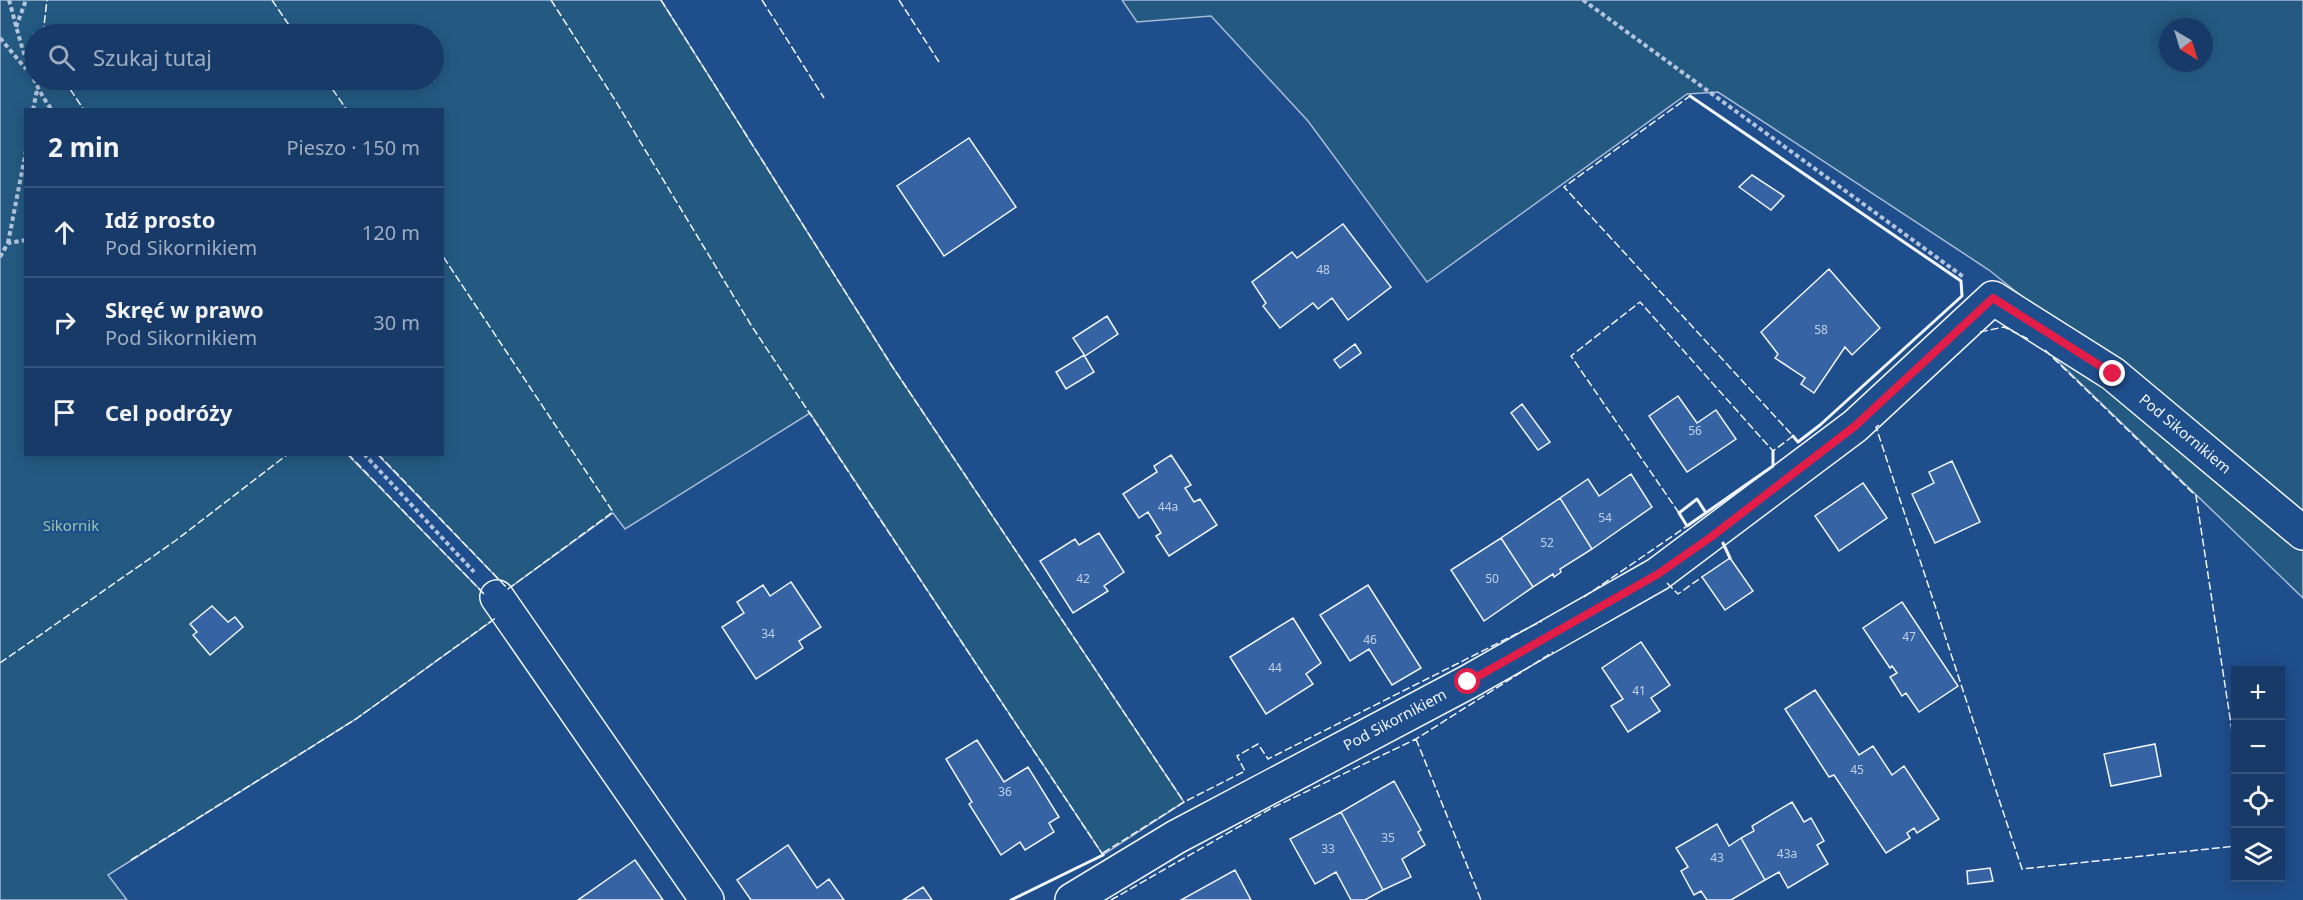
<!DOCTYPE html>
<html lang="pl">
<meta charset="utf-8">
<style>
:root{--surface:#173a69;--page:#244571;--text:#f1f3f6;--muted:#9eadc0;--line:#36547d}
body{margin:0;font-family:"Noto Sans",sans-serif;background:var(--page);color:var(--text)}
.controls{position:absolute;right:18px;bottom:18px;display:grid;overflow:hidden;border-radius:0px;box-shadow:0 3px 15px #0003}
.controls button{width:54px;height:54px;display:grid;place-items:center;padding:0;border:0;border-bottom:2px solid var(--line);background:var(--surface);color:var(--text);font:30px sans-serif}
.compass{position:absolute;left:2159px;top:18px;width:54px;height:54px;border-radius:50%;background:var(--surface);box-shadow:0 3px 15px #0003;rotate:142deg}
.stop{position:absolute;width:18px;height:18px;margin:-14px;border:4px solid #e11d48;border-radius:50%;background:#fff}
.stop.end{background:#e11d48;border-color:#fff;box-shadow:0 2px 6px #0008}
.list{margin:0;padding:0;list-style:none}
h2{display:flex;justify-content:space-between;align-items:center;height:78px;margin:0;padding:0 24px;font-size:26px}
h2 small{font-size:20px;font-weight:400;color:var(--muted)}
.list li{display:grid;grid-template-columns:39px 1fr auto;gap:18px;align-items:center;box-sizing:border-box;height:90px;padding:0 24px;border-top:2px solid var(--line)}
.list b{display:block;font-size:22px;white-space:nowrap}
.list p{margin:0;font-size:20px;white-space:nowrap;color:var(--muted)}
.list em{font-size:20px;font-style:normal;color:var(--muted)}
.icon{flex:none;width:33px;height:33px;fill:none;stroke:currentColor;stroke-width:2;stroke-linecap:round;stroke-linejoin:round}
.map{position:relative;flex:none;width:2303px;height:900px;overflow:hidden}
.search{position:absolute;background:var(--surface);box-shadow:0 3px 15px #0003;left:24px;top:24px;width:420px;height:66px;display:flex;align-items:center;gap:15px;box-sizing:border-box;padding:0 21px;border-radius:33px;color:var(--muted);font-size:22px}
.panel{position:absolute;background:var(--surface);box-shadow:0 3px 15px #0003;left:24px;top:108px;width:420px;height:348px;border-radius:0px}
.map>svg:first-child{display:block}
.green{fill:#245a82;stroke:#a8bbd7;stroke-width:1.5;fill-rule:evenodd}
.building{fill:#3563a3;stroke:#f2f6ff;stroke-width:1.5}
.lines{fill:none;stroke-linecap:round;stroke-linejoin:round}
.minor-casing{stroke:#f2f6ff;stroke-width:36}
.path{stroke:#b3c4dc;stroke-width:4;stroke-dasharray:4.5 3;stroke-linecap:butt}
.minor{stroke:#1f4e8c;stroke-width:33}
.fence{stroke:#f2f6ff;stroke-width:1.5;stroke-dasharray:8 3;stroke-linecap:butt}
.wall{stroke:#f2f6ff;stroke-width:3}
.route{stroke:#e11d48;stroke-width:8}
.labels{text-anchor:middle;stroke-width:4.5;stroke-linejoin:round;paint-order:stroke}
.number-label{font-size:12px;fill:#c3d1e8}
.street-label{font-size:15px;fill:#f2f6ff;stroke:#1f4e8c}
.park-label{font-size:15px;fill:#97c8a6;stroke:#1f4e8c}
</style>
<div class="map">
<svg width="2303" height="900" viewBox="0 0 2303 900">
<rect width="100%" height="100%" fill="#1f4e8c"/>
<!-- green -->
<path class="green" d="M 0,0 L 661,0 L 892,366 L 1184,802 L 1103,855 L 810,413 L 625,529 L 613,513 L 508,589 L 378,455 L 442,454 L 442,110 L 26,110 L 26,454 L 348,455 L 503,613 L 356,719 L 108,875 L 127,900 L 0,900 ZM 34,34 L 434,34 L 434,80 L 34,80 Z
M 1122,0 L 2303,0 L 2303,598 L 2041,345 L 2040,311 L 1989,270 L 1718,92 L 1687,94 L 1427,282 L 1308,121 L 1211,16 L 1137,22 ZM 2168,27 L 2204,27 L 2204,63 L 2168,63 Z"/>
<!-- building -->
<path class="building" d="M 969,138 L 1016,207 L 944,256 L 897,186 Z
M 1752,175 L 1784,196 L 1771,210 L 1739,187 Z
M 1343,224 L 1391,287 L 1348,320 L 1332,298 L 1318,309 L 1313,303 L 1280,328 L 1263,306 L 1266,303 L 1252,282 L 1292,252 L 1297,258 Z
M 1829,269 L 1880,328 L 1852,355 L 1845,347 L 1814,393 L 1801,384 L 1805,378 L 1775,358 L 1778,354 L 1761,332 Z
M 1107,316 L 1118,334 L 1085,356 L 1073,338 Z
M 1355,344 L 1361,353 L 1340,368 L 1334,360 Z
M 1084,355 L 1094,372 L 1066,389 L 1056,372 Z
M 1678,396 L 1697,423 L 1716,410 L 1736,439 L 1687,472 L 1649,416 Z
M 1522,404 L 1550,442 L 1538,450 L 1511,413 Z
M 1171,455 L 1191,485 L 1185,488 L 1194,502 L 1200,499 L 1217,525 L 1169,556 L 1156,536 L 1161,533 L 1148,512 L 1139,518 L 1123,494 L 1157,472 L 1154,466 Z
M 1952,461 L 1980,522 L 1935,543 L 1912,494 L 1934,483 L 1929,472 Z
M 1631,474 L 1652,507 L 1592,549 L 1560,498 L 1588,479 L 1599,496 Z
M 1863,483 L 1887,518 L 1839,551 L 1815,516 Z
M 1560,498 L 1592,549 L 1560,569 L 1561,572 L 1554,577 L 1553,574 L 1533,587 L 1501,538 Z
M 1099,533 L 1124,572 L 1104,586 L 1108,591 L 1073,613 L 1040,561 L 1075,539 L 1079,545 Z
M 1501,538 L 1533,587 L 1484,621 L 1451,570 Z
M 1730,558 L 1753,591 L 1725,610 L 1702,577 Z
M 791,582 L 821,627 L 799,641 L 803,648 L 756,679 L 722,627 L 744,613 L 737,602 L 763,585 L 770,596 Z
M 1368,585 L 1421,668 L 1392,685 L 1369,649 L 1350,661 L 1320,615 Z
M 1902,602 L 1958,686 L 1919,712 L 1906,693 L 1902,696 L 1890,677 L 1897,673 L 1892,666 L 1890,668 L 1863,628 Z
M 212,606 L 228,622 L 235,617 L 243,627 L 210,655 L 193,635 L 197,632 L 190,624 Z
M 1293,618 L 1321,663 L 1306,674 L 1313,684 L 1266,714 L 1230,657 Z
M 1641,642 L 1670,685 L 1651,698 L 1660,711 L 1628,732 L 1611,706 L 1623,699 L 1602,668 Z
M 1815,690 L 1859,755 L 1873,746 L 1892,775 L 1904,766 L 1939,819 L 1917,833 L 1914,828 L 1907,833 L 1910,838 L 1886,853 L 1834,775 L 1829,777 L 1785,709 Z
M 977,740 L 1004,782 L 1028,767 L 1059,817 L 1049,823 L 1054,832 L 1025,850 L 1020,842 L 1001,855 L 969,804 L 972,802 L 946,759 Z
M 2155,744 L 2161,776 L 2111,786 L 2104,754 Z
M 1394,781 L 1421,830 L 1418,832 L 1425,845 L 1402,859 L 1411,877 L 1383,890 L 1341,812 Z
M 1792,802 L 1804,822 L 1811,818 L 1824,841 L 1817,845 L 1828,864 L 1788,888 L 1779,872 L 1765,880 L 1741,838 L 1754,831 L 1752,826 Z
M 1341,812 L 1383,890 L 1365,900 L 1351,900 L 1336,872 L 1315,884 L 1290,839 Z
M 1717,824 L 1729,846 L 1741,838 L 1765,880 L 1731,900 L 1707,900 L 1701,891 L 1694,895 L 1681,871 L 1688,867 L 1676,848 Z
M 788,845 L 817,888 L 829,879 L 844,900 L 751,900 L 737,880 Z
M 635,860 L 663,900 L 578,900 Z
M 1990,868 L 1993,881 L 1968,884 L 1967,871 Z
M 1235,870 L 1251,900 L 1181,900 Z
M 923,887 L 932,900 L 903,900 Z"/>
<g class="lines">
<!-- minor casing -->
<g class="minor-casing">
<path id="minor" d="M 497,597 L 707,900
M 1072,900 L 1176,837 L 1468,682 L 1658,574 L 1855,426 L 1993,298 L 2113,374 L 2303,533"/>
</g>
<!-- path -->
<path class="path" d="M 9,0 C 20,39 27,77 52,110
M 1583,0 L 1965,278
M 16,27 L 26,0
M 0,38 L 26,69
M 33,110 L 37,90
M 8,243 L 26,151
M 0,257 L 8,243 L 26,240
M 364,454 L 474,572"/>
<!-- minor -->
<use href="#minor" class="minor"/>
<!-- fence -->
<path class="fence" d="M 272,0 L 295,34
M 551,0 L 615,100 L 751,325 L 1103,855
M 661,0 L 892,366 L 1184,802
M 762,0 L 824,98
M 899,0 L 939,62
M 43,34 L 47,0
M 64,80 L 84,110
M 326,80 L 347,110
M 1980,332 L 2004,327 L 2028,339
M 2045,350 L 2196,496 L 2236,757
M 1879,425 L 1876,427 L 2022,869 L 2236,846
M 348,454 L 484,594
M 378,454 L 508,589 L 613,512 L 442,255
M 1679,513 L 1571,356 L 1640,302 L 1773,451 L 1793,436 L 1564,187 L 1690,96
M 1667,583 L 1678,594 L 1702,577
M 1584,597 L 1687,526
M 0,663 L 175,541 L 288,454
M 1416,739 L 1481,900
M 1103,853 L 1184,802 L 1245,771 L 1237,756 L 1258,744 L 1268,759 L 1542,621
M 131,860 L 356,719 L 497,617
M 1111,900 L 1270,809 L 1416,739 L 1553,652"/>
<!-- wall -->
<path class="wall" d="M 1690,96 L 1961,281 L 1962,296 L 1820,425 L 1798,442 L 1793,436
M 1706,513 L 1697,499 L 1679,513 L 1687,526 C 1716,506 1744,486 1773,466 L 1773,451
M 1723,543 L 1730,558
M 1011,900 L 1103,855"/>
</g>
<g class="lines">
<!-- route -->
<path class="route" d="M 1468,682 L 1658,574 L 1711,537 L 1855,426 L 1993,298 L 2113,374"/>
</g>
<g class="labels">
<!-- number labels -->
<g class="number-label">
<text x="1323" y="274">48</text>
<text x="1821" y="334">58</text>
<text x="1695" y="435">56</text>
<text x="1168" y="511">44a</text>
<text x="1605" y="522">54</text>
<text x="1547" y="547">52</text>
<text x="1083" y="583">42</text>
<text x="1492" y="583">50</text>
<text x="768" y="638">34</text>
<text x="1909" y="641">47</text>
<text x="1370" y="644">46</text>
<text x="1275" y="672">44</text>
<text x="1639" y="695">41</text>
<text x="1857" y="774">45</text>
<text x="1005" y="796">36</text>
<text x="1388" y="842">35</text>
<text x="1328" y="853">33</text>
<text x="1787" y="858">43a</text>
<text x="1717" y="862">43</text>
</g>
<!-- street labels -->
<g class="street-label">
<text transform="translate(2185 434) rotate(40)" y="5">Pod Sikornikiem</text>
<text transform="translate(1395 720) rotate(-28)" y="5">Pod Sikornikiem</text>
</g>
<!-- park labels -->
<g class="park-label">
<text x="71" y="531">Sikornik</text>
</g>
</g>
</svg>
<div class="controls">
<button>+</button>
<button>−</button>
<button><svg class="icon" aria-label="locate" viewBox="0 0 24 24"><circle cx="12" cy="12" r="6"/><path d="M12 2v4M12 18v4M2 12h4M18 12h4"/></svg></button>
<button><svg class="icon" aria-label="layers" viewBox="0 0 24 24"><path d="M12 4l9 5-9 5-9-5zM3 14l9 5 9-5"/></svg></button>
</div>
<svg class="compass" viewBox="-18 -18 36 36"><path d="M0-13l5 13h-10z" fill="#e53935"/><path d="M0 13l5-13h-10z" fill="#9eadc0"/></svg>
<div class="stop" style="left:1468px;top:682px"></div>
<div class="stop end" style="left:2113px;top:374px"></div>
<div class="search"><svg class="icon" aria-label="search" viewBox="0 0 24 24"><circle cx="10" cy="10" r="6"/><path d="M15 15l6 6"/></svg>Szukaj tutaj</div>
<section class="panel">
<h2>2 min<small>Pieszo · 150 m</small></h2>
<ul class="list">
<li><svg class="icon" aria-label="ahead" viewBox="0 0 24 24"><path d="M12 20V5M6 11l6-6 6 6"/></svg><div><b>Idź prosto</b><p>Pod Sikornikiem</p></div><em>120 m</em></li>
<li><svg class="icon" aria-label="right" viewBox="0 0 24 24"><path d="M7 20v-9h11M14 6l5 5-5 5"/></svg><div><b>Skręć w prawo</b><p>Pod Sikornikiem</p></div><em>30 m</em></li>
<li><svg class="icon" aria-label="arrive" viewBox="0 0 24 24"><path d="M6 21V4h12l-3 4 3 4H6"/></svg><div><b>Cel podróży</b></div></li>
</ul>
</section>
</div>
